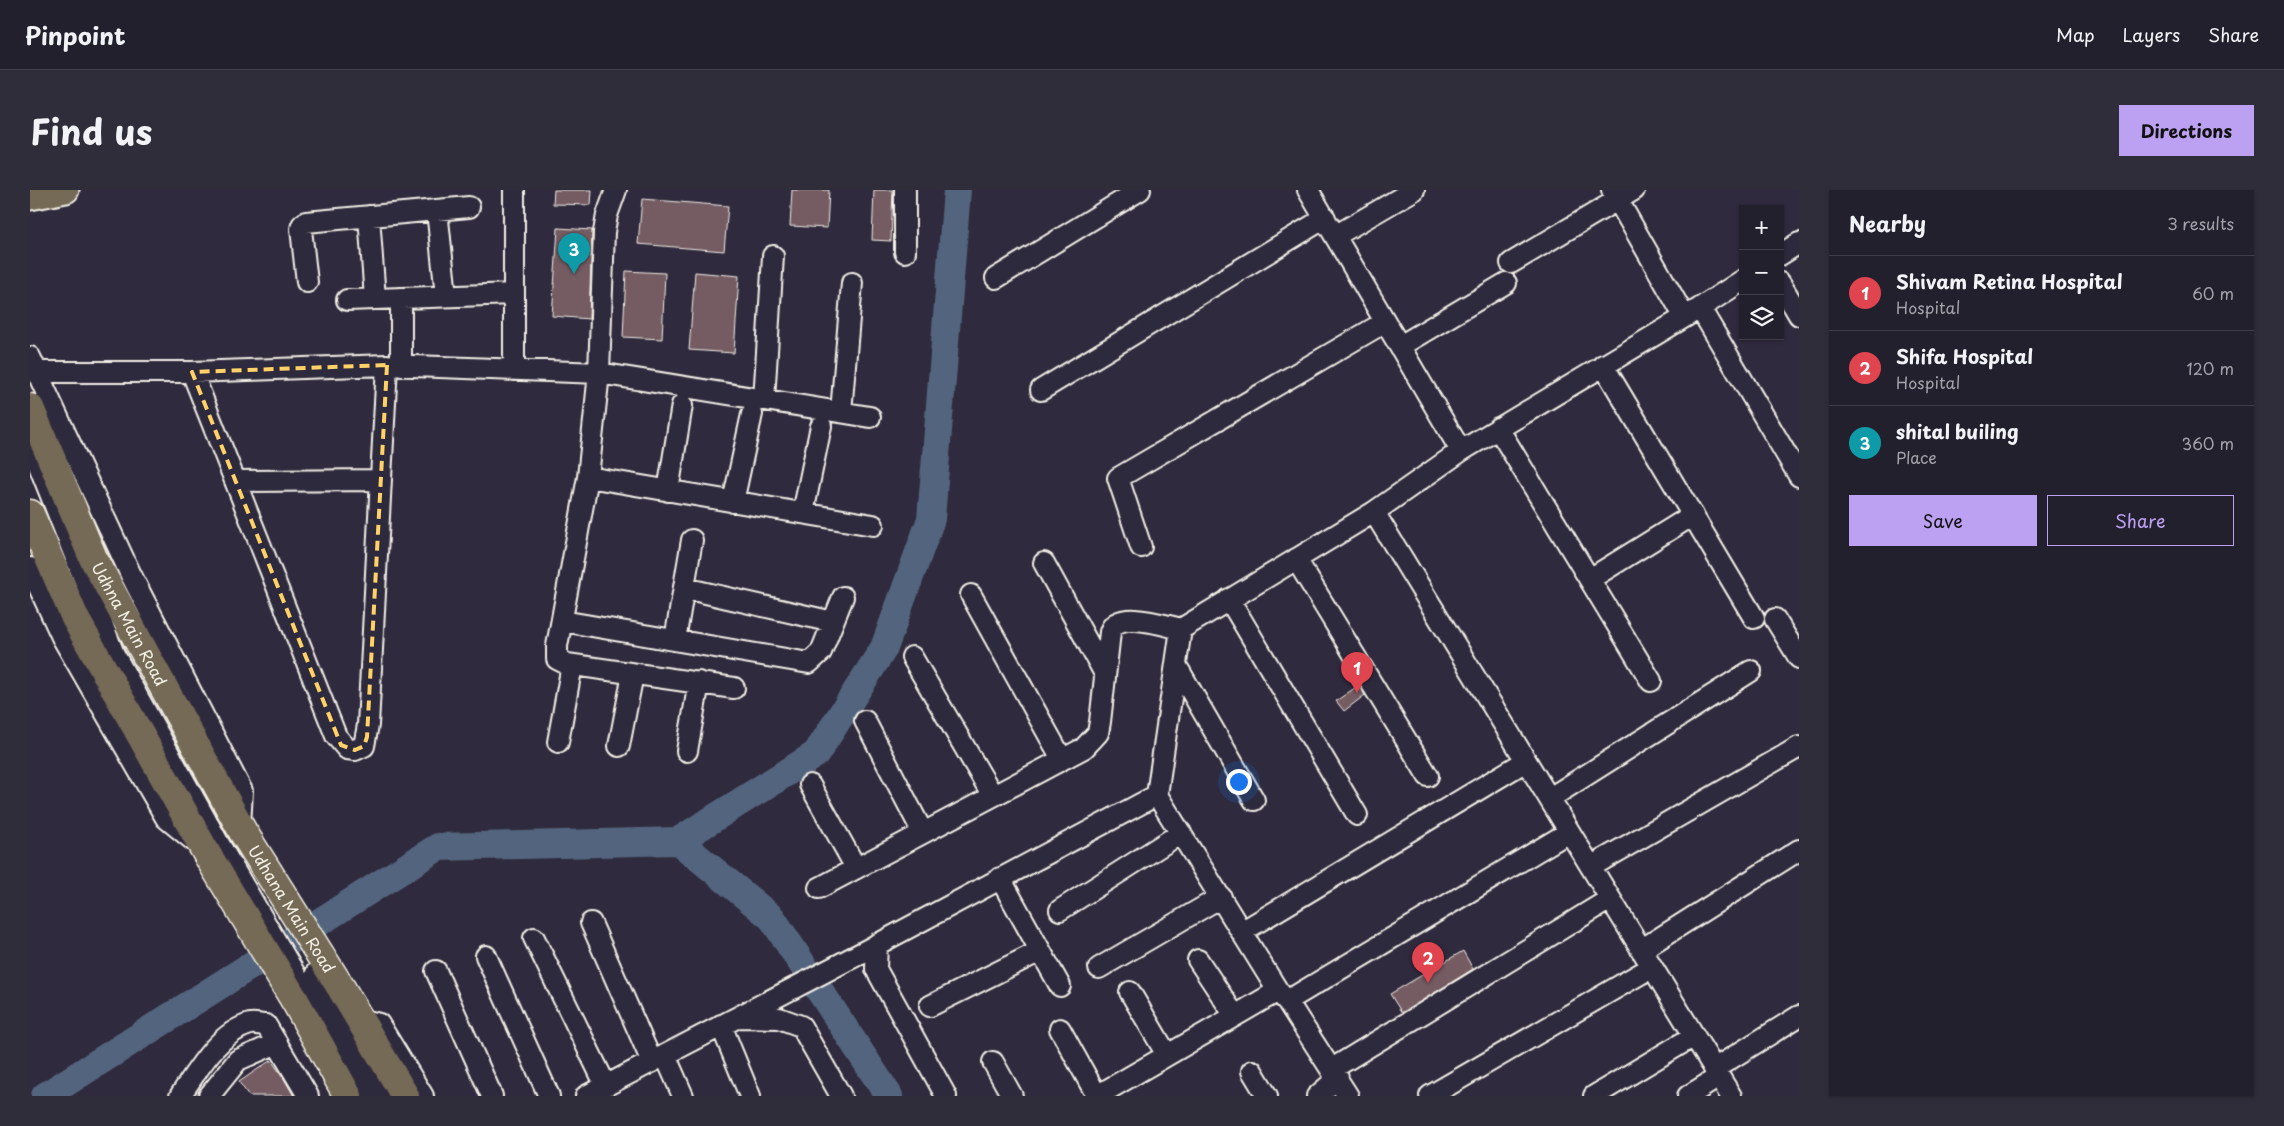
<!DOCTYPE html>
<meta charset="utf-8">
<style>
:root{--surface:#23202e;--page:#2f2d3a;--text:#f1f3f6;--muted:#a3a3aa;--line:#403e4a;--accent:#bca0f2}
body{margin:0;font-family:"Playpen Sans",sans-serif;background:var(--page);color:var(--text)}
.controls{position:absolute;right:15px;top:15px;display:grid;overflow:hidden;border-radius:0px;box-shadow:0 1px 4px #0004}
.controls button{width:45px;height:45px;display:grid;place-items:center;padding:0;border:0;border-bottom:1px solid var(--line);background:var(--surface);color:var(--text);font:25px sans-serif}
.you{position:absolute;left:1208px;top:591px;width:18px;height:18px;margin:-12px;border:4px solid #fff;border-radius:50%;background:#1a73e8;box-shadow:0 0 0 8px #1a73e833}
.badge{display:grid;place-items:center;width:32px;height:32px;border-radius:50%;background:var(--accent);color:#fff;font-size:16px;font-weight:700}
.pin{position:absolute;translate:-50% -41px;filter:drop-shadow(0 1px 2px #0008)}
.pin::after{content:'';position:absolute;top:26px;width:18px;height:15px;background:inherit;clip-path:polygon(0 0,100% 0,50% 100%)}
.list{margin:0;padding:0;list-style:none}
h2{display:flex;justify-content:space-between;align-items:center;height:65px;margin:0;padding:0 20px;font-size:21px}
h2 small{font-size:16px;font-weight:400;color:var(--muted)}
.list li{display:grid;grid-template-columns:32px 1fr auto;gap:15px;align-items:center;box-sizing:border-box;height:75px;padding:0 20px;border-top:1px solid var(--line)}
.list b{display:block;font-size:19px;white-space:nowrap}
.list p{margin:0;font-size:16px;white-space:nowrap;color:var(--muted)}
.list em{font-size:16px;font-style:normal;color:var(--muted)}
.actions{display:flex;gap:10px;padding:15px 20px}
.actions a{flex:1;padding:11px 0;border:1px solid var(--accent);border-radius:0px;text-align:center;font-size:18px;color:var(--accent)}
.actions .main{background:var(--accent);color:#111}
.icon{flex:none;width:28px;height:28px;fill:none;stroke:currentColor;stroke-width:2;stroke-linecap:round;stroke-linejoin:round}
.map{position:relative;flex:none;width:1769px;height:906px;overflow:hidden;border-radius:0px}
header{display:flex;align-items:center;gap:30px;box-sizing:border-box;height:70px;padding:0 25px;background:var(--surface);border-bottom:1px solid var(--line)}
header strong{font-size:24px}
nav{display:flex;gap:28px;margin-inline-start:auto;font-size:18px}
.intro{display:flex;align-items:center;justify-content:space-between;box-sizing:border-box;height:120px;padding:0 30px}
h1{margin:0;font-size:35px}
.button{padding:12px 22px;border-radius:0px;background:var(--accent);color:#111;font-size:18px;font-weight:700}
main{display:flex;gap:30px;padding:0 30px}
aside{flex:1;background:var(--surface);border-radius:0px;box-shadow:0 1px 4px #0004}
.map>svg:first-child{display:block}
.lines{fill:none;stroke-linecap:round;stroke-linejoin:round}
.river{stroke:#53657e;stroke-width:28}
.building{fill:#745c64;stroke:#f4f1e8}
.minor-casing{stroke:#f4f1e8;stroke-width:24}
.major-casing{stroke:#f4f1e8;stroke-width:29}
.highway-casing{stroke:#f4f1e8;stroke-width:31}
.minor{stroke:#2f2a3d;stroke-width:20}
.major{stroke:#756a55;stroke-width:25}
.highway{stroke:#756a55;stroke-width:28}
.marked{fill:none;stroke:#ffd166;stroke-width:4;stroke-dasharray:10 6;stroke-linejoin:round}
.labels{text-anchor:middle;stroke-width:4;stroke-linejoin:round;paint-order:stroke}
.street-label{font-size:16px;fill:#f4f1e8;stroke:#2f2a3d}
</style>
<header>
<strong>Pinpoint</strong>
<nav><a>Map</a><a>Layers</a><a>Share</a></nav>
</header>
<div class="intro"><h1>Find us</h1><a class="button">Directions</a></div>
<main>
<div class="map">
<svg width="1769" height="906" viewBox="0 0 1769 906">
<rect width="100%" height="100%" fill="#2f2a3d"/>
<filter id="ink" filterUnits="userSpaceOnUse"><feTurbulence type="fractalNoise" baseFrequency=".02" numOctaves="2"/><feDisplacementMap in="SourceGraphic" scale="10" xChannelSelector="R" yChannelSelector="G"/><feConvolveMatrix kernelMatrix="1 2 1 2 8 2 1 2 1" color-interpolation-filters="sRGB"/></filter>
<g filter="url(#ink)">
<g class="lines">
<!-- river -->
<path class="river" d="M 648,651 L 786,564 L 854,458 L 901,329 L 927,0
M 15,906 L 408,657 L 648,651 L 742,728 L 859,906"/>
</g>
<!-- building -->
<path class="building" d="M 524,0 L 562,0 L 561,15 L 523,14 Z
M 762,0 L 799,0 L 797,38 L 760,36 Z
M 844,0 L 863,0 L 861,51 L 842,50 Z
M 612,9 L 698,16 L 694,61 L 608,54 Z
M 528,38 L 562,40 L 559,129 L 522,126 Z
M 596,81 L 635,83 L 632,149 L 593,147 Z
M 665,82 L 709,86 L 704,163 L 659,160 Z
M 1329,495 L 1335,505 L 1314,521 L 1306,511 Z
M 1433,761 L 1443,779 L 1372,823 L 1360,804 Z
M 241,870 L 253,887 L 264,906 L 219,906 L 209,892 Z"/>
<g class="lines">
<!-- minor casing -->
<g class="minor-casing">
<path id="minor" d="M 484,0 L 484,180
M 586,0 L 577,25 L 574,42 L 569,183 L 558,287 L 527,456 L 527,469 L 537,474 L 704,498
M 1278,0 L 1431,261
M 1582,0 L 1654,126
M 407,20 L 416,106
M 339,26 L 345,109
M 1305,46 L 1384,0
M 875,62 L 875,0
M 1750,65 L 1769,53
M 1481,73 L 1604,0
M 966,88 L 1110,0
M 277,92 L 271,39 L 272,35 L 276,32 L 439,17
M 1750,93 L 1769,125
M 371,108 L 371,176
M 317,110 L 484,104
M 1670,118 L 1769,286
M 1370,156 L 1476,93
M 0,167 L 102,387 L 212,601 L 210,636
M 1573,175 L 1724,428
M 9,182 L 162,182 L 357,175 L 569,183 L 840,227
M 162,182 L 306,546 L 317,559 L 325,560 L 334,556 L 338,535 L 357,175
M 1011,200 L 1295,28
M 734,210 L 743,66
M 811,222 L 822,93
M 1468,238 L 1621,491
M 0,253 L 84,464 L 188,652 L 336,906
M 558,287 L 843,335
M 205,291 L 351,290
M 638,301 L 652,215
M 703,312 L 722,224
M 1344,322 L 1701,906
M 773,323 L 791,236
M 1111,357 L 1088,288 L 1355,132
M 1266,369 L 1398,586
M 1014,373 L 1075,484
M 0,378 L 32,447 L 136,628 L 169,655
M 1560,389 L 1663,325
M 654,398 L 803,432
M 941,405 L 1032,569
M 1199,409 L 1327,625
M 1745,429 L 1769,468
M 532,431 L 779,473 L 791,462 L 813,407
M 645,450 L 662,350
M 882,467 L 963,606
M 1146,475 L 1224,610
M 835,531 L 893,643
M 528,552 L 542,475
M 589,556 L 603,484
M 657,561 L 669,492
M 780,595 L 826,678
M 1127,605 L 1248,801 L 1257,811 L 1318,906
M 1520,608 L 1721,481
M 1562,676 L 1769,557
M 970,688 L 1030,796
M 789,698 L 1054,558 L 1068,543 L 1070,532 L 1080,442 C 1087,419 1133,435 1151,439
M 1030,720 L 1151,643
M 561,733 L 622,872
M 1213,741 L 1496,571
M 504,748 L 576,896
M 847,754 L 846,779 L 916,906
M 1611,760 L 1769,660
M 456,766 L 519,906
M 1168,770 L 1205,826
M 1069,778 L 1191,707
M 406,781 L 462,906
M 286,783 L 354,906
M 1100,802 L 1137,865
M 1257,811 L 1539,642
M 900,816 L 1010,761
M 709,827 L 749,828 L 771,836 L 811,906
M 329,829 L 349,834 L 393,906
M 691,835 L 720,906
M 1030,839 L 1067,906
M 635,865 L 653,906
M 963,872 L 982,906
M 1302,879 L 1580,709
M 1684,879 L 1769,826
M 1222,881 L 1237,906
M 150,906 C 167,881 188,843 220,834 C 225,833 231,835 236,835 L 278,906
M 179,906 L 208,870 L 247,853
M 556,906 L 835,761 L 1127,605 L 1151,439 L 1344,322 L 1431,261 L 1670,118 L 1713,90
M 1067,906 L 1248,801
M 1287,906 L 1308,888
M 1400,906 L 1622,777
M 1564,906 L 1664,846
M 1658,906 L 1689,887"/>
</g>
<!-- major casing -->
<g class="major-casing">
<path id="major" d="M 0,7 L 36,0"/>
</g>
<!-- highway casing -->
<g class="highway-casing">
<g id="highway">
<path id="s1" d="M 0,218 L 63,368 L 213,642 L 311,798 L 375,906"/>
<path d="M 0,324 L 45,428 L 177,664 L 267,814 L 318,906"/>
</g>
</g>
<!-- minor -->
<use href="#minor" class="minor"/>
<!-- major -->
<use href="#major" class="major"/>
<!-- highway -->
<use href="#highway" class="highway"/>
</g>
</g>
<!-- marked area -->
<path class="marked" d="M 357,175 L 337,547 L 334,556 L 325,560 L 311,555 L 162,182 Z"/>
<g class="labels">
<!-- street labels -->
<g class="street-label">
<text dy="6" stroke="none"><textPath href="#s1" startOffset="238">Udhna Main Road</textPath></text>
<text dy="6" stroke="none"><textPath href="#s1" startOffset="566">Udhana Main Road</textPath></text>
</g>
</g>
</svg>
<div class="controls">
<button>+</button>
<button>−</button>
<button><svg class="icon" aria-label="layers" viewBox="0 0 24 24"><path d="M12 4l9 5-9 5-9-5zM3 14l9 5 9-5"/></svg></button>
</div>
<div class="you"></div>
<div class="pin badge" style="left:1327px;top:503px;background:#e0444e">1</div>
<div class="pin badge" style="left:1398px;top:793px;background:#e0444e">2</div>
<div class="pin badge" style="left:544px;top:84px;background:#0f9aa8">3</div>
</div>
<aside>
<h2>Nearby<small>3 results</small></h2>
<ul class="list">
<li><span class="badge" style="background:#e0444e">1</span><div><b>Shivam Retina Hospital</b><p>Hospital</p></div><em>60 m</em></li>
<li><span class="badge" style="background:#e0444e">2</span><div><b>Shifa Hospital</b><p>Hospital</p></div><em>120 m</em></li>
<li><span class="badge" style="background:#0f9aa8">3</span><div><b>shital builing</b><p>Place</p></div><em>360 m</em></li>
</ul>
<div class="actions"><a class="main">Save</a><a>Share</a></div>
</aside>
</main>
